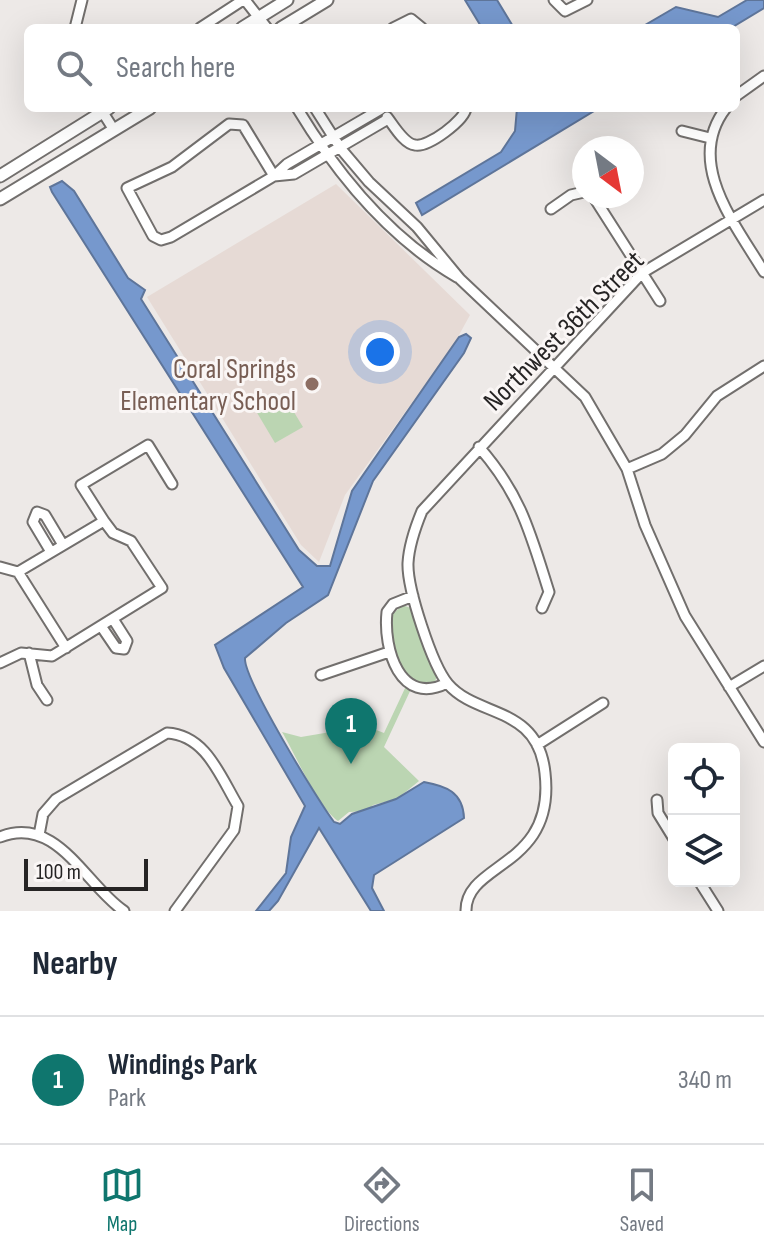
<!DOCTYPE html>
<style>
:root{--surface:#fff;--page:#f6f6f7;--text:#1f2937;--muted:#747a83;--line:#e0e1e3;--accent:#0f766e}
body{margin:0;font-family:"Sofia Sans Condensed",sans-serif;background:var(--page);color:var(--text)}
.controls{position:absolute;right:24px;bottom:24px;display:grid;overflow:hidden;border-radius:12px;box-shadow:0 8px 32px #0002}
.controls button{width:72px;height:72px;display:grid;place-items:center;padding:0;border:0;border-bottom:2px solid var(--line);background:var(--surface);color:var(--text);font:40px sans-serif}
.compass{position:absolute;left:572px;top:136px;width:72px;height:72px;border-radius:50%;background:var(--surface);box-shadow:0 8px 32px #0002;rotate:148deg}
.scale{position:absolute;left:24px;bottom:20px;width:124px;box-sizing:border-box;padding-left:8px;border:4px solid #262424;border-top:0;font-size:22px;line-height:28px;white-space:nowrap;color:#262424;-webkit-text-stroke:6px #faf6f5;paint-order:stroke}
.you{position:absolute;left:380px;top:352px;width:28px;height:28px;margin:-20px;border:6px solid #fff;border-radius:50%;background:#1a73e8;box-shadow:0 0 0 12px #1a73e833}
.badge{display:grid;place-items:center;width:52px;height:52px;border-radius:50%;background:var(--accent);color:#fff;font-size:26px;font-weight:700}
.pin{position:absolute;translate:-50% -66px;filter:drop-shadow(0 2px 4px #0008)}
.pin::after{content:'';position:absolute;top:42px;width:28px;height:24px;background:inherit;clip-path:polygon(0 0,100% 0,50% 100%)}
.list{margin:0;padding:0;list-style:none}
h2{display:flex;justify-content:space-between;align-items:center;height:104px;margin:0;padding:0 32px;font-size:34px}
h2 small{font-size:26px;font-weight:400;color:var(--muted)}
.list li{display:grid;grid-template-columns:52px 1fr auto;gap:24px;align-items:center;box-sizing:border-box;height:128px;padding:0 32px;border-top:2px solid var(--line)}
.list b{display:block;font-size:30px;white-space:nowrap}
.list p{margin:0;font-size:26px;white-space:nowrap;color:var(--muted)}
.list em{font-size:26px;font-style:normal;color:var(--muted)}
.icon{flex:none;width:44px;height:44px;fill:none;stroke:currentColor;stroke-width:2;stroke-linecap:round;stroke-linejoin:round}
.map{position:relative;flex:none;width:764px;height:911px;overflow:hidden}
.search{position:absolute;background:var(--surface);box-shadow:0 8px 32px #0002;left:24px;right:24px;top:24px;height:88px;display:flex;align-items:center;gap:20px;box-sizing:border-box;padding:0 28px;border-radius:12px;color:var(--muted);font-size:30px}
.sheet{height:232px;background:var(--surface)}
nav{display:flex;justify-content:space-around;align-items:center;box-sizing:border-box;height:112px;border-top:2px solid var(--line);background:var(--surface);font-size:22px;color:var(--muted)}
nav a{display:grid;justify-items:center;gap:4px}
nav .on{color:var(--accent)}
.map>svg:first-child{display:block}
.built{fill:#e6dad5}
.green{fill:#bbd5b2}
.water{fill:#7698cd;stroke:#5e759a;stroke-width:2}
.lines{fill:none;stroke-linecap:round;stroke-linejoin:round}
.minor-casing{stroke:#726f6d;stroke-width:13}
.major-casing{stroke:#726f6d;stroke-width:15}
.minor{stroke:#fff;stroke-width:9}
.major{stroke:#fff;stroke-width:11}
.education-dot{fill:#8d6e63;stroke:#faf6f5;stroke-width:3}
.labels{text-anchor:middle;stroke-width:6;stroke-linejoin:round;paint-order:stroke}
.street-label{font-size:28px;fill:#262424;stroke:#faf6f5}
.education-label{font-size:28px;fill:#785e54;stroke:#faf6f5;text-anchor:end}
</style>
<div class="map">
<svg width="764" height="911" viewBox="0 0 764 911">
<rect width="100%" height="100%" fill="#ede9e7"/>
<!-- built -->
<path class="built" d="M 336,184 L 470,315 L 453,346 L 345,495 L 319,562 L 301,545 L 147,297 Z"/>
<!-- green -->
<path class="green" d="M 283,394 L 303,427 L 275,443 L 256,411 Z
M 402,605 L 411,608 L 437,673 L 435,683 L 431,687 C 398,679 391,645 391,616 Z
M 407,684 L 411,689 L 384,747 L 419,781 L 397,799 L 373,805 L 367,811 L 349,812 L 338,821 C 317,806 297,757 282,732 L 301,737 L 366,726 L 384,733 Z"/>
<!-- water -->
<path class="water" d="M 465,0 L 497,0 L 514,28 L 482,28 Z
M 747,0 L 764,0 L 764,8 L 731,28 L 640,28 L 676,7 L 718,17 Z
M 517,108 L 599,108 L 422,215 L 416,203 L 501,152 L 515,131 Z
M 62,181 L 74,191 L 128,278 L 145,290 L 141,299 L 299,550 L 317,566 L 330,566 L 352,491 L 459,337 L 466,334 L 471,338 L 464,353 L 373,481 L 328,595 L 286,623 L 245,658 C 243,678 318,801 334,822 L 340,824 L 352,814 L 396,799 L 424,782 C 446,786 463,792 464,818 L 374,875 L 372,888 L 384,911 L 371,911 L 319,828 L 278,901 L 269,911 L 256,911 L 286,873 L 291,837 L 305,806 L 224,668 L 215,645 L 303,587 L 52,192 L 50,187 Z"/>
<g class="lines">
<!-- minor casing -->
<g class="minor-casing">
<path id="minor" d="M 245,0 L 267,28
M 554,0 L 565,11 L 587,0
M 75,28 L 82,0
M 200,28 L 243,0
M 393,28 L 411,19 L 422,28
M 736,96 L 764,76
M 100,108 L 114,130
M 297,108 C 337,174 389,238 457,277
M 315,108 L 341,149 L 369,182 L 417,227 L 460,279 L 585,397 L 627,469 L 645,525 L 685,616 L 764,742
M 726,108 C 684,162 735,224 764,272
M 387,117 C 394,126 404,144 415,145 C 428,148 465,120 466,108
M 682,131 L 710,138
M 274,176 L 243,125 L 229,124 L 172,167 L 127,188 L 153,236 L 161,240 L 171,237 L 274,176 L 287,164 L 381,109
M 274,176 L 294,174 L 388,119
M 593,196 L 660,301
M 551,209 L 571,195 L 584,192
M 479,447 C 521,495 530,532 549,592 L 542,608
M 627,469 L 662,454 L 685,435 L 717,396 L 764,366
M 51,552 L 33,522 L 37,512 L 45,515 L 63,545
M 0,567 L 18,572 L 104,521 L 81,485 L 148,445 L 172,484
M 18,572 L 66,648
M 413,596 L 393,604 L 387,612 C 383,649 400,707 447,683
M 101,626 L 116,648 L 124,649 L 127,641 L 113,619
M 29,653 L 37,685 L 47,700
M 0,663 L 21,653 L 52,656 L 162,588 L 131,541 L 113,533 L 104,521
M 321,675 L 389,652
M 729,687 L 764,666
M 537,745 L 603,703
M 657,800 L 658,813 L 674,839
M 39,835 L 43,814 L 56,799 L 167,733 C 206,735 220,776 238,806 L 234,830 L 175,911
M 0,837 C 57,814 86,886 124,911
M 699,881 L 718,911
M 466,911 C 465,862 556,868 545,773 C 538,705 477,718 448,684 C 432,665 407,588 408,563 C 409,545 415,528 422,511 L 642,273 L 764,200"/>
</g>
<!-- major casing -->
<g class="major-casing">
<path id="major" d="M 242,28 L 287,0
M 281,28 L 327,0
M 0,176 L 109,108
M 0,199 L 150,108"/>
</g>
<!-- minor -->
<use href="#minor" class="minor"/>
<!-- major -->
<use href="#major" class="major"/>
</g>
<!-- markers -->
<circle class="education-dot" cx="312" cy="384" r="8"/>
<g class="labels">
<!-- street labels -->
<g class="street-label">
<text transform="translate(563 330) rotate(-45)" y="10">Northwest 36th Street</text>
</g>
<!-- education labels -->
<g class="education-label">
<text x="296" y="378">Coral Springs<tspan x="296" dy="32">Elementary School</tspan></text>
</g>
</g>
</svg>
<div class="controls">
<button><svg class="icon" aria-label="locate" viewBox="0 0 24 24"><circle cx="12" cy="12" r="6"/><path d="M12 2v4M12 18v4M2 12h4M18 12h4"/></svg></button>
<button><svg class="icon" aria-label="layers" viewBox="0 0 24 24"><path d="M12 4l9 5-9 5-9-5zM3 14l9 5 9-5"/></svg></button>
</div>
<svg class="compass" viewBox="-18 -18 36 36"><path d="M0-13l5 13h-10z" fill="#e53935"/><path d="M0 13l5-13h-10z" fill="#747a83"/></svg>
<div class="scale">100 m</div>
<div class="you"></div>
<div class="pin badge" style="left:351px;top:764px">1</div>
<div class="search"><svg class="icon" aria-label="search" viewBox="0 0 24 24"><circle cx="10" cy="10" r="6"/><path d="M15 15l6 6"/></svg>Search here</div>
</div>
<section class="sheet">
<h2>Nearby<small></small></h2>
<ul class="list">
<li><span class="badge">1</span><div><b>Windings Park</b><p>Park</p></div><em>340 m</em></li>
</ul>
</section>
<nav>
<a class="on"><svg class="icon" aria-label="map" viewBox="0 0 24 24"><path d="M3 6l6-2 6 2 6-2v14l-6 2-6-2-6 2zM9 4v14M15 6v14"/></svg>Map</a>
<a><svg class="icon" aria-label="directions" viewBox="0 0 24 24"><path d="M12 3l9 9-9 9-9-9zM9 14v-3h6M13 9l2 2-2 2"/></svg>Directions</a>
<a><svg class="icon" aria-label="saved" viewBox="0 0 24 24"><path d="M7 4h10v16l-5-4-5 4z"/></svg>Saved</a>
</nav>
